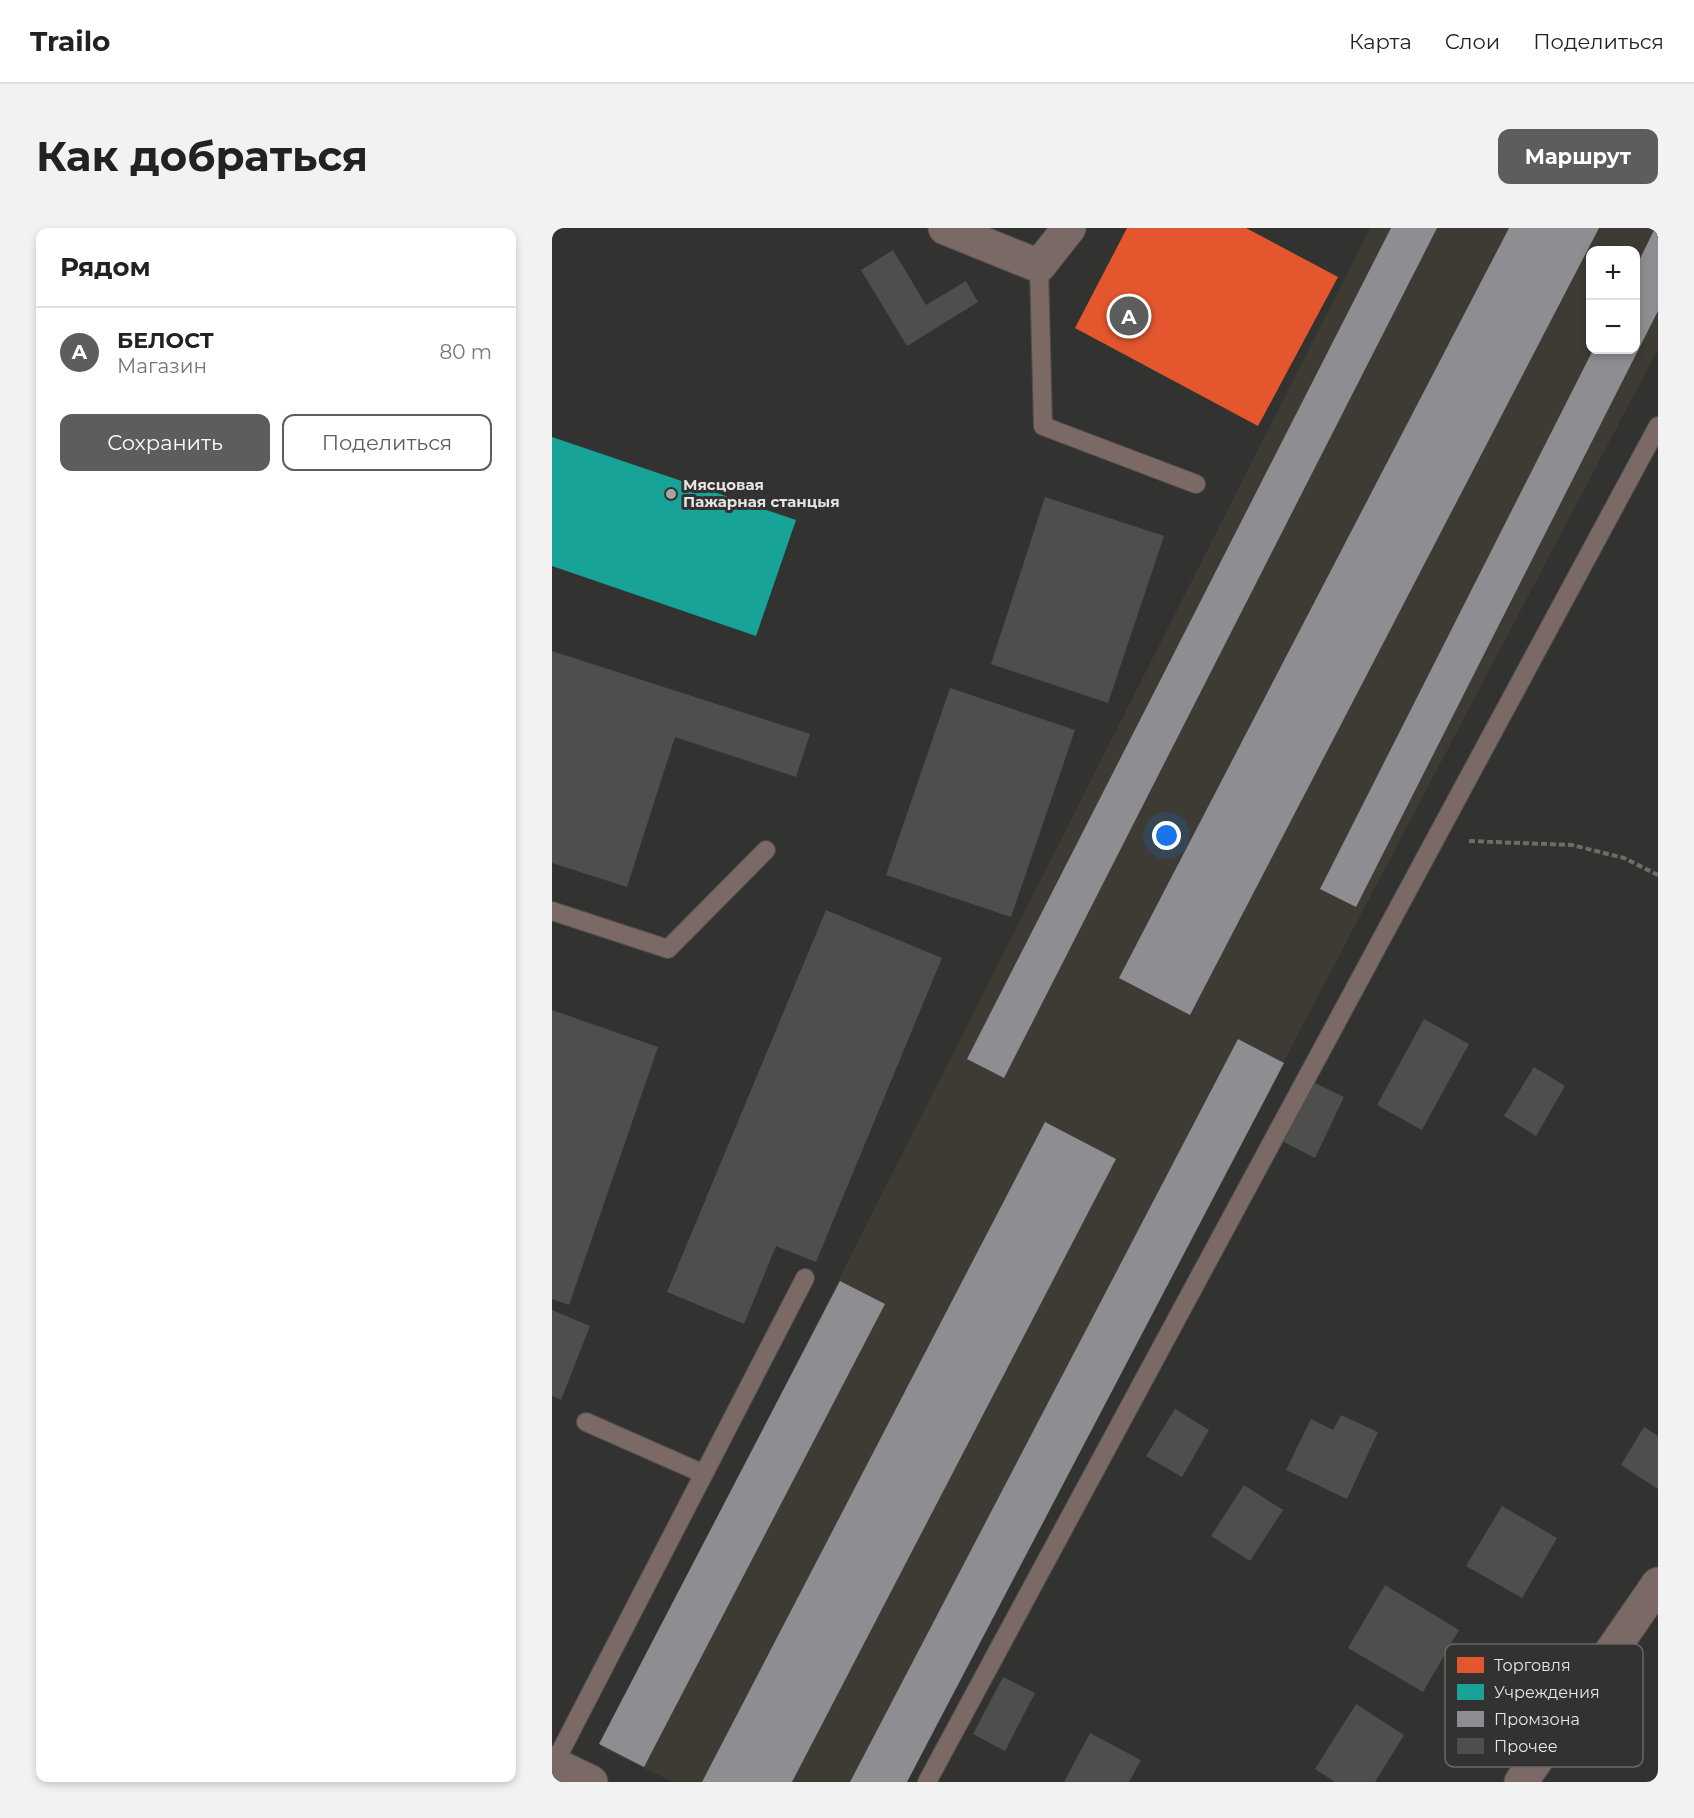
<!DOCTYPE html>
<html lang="ru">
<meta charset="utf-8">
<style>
:root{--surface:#fff;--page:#f2f2f2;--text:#222;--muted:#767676;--line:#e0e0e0;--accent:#5d5d5d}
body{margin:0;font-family:Montserrat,sans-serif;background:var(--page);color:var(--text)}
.controls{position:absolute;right:18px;top:18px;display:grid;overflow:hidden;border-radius:12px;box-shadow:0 3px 9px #0003}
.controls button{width:54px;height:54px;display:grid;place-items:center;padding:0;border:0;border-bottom:2px solid var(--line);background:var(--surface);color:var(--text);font:30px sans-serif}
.you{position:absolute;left:615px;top:608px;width:21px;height:21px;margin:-15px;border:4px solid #fff;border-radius:50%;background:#1a73e8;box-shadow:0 0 0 9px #1a73e833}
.badge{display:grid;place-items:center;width:39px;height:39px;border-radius:50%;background:var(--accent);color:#fff;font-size:20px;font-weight:700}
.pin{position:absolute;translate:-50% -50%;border:3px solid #fff;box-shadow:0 2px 6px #0006}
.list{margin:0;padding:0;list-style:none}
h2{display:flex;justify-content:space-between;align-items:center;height:78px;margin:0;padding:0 24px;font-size:26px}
h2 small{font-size:20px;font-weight:400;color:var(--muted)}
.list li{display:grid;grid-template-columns:39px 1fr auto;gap:18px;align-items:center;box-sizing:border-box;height:90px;padding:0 24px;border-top:2px solid var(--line)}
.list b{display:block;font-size:22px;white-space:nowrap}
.list p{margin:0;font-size:20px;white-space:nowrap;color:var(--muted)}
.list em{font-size:20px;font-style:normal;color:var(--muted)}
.actions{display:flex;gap:12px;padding:18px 24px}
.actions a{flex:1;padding:14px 0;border:2px solid var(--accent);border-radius:12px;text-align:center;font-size:21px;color:var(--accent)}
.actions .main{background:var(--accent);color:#fff}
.map{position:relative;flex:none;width:1106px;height:1554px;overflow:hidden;border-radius:12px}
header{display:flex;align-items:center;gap:36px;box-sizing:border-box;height:84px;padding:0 30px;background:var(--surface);border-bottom:2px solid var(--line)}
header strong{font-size:28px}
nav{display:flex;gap:33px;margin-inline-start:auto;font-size:21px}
.intro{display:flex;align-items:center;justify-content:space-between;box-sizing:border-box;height:144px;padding:0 36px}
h1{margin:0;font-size:42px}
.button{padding:15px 27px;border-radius:12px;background:var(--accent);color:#fff;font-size:21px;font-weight:700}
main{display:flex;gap:36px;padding:0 36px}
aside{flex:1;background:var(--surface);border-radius:12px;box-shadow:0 3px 9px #0003}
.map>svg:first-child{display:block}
.built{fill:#3d3b34;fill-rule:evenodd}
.shops{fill:#e4572e}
.public{fill:#17a398}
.industry{fill:#8d8d92}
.building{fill:#4e4e4c}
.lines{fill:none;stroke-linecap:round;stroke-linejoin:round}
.service-casing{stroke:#4f4f4d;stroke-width:20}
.minor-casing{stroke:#4f4f4d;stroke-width:35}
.tertiary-casing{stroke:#4f4f4d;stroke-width:35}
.path{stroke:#736966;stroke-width:4;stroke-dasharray:6 3;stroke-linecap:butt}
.service{stroke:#7a6965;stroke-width:18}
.minor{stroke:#7a6965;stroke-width:33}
.tertiary{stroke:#7a6965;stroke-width:33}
.poi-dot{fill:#a6a6a5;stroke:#333230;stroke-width:2}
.labels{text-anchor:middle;stroke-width:6;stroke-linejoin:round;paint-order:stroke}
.poi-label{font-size:15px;font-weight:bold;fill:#e5e5e3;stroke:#333230;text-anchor:start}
.key{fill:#333230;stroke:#686866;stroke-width:1.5}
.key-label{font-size:16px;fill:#e5e5e3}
</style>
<header>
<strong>Trailo</strong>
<nav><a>Карта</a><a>Слои</a><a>Поделиться</a></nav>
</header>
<div class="intro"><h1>Как добраться</h1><a class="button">Маршрут</a></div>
<main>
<aside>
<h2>Рядом<small></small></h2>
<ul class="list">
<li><span class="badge">A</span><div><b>БЕЛОСТ</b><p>Магазин</p></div><em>80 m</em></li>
</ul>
<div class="actions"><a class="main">Сохранить</a><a>Поделиться</a></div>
</aside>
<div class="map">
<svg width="1106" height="1554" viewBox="0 0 1106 1554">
<rect width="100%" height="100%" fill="#323231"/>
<!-- built -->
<path class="built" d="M 818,0 L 1106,0 L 1106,121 L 353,1554 L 121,1554 L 50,1520 ZM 1038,22 L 1084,22 L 1084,122 L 1038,122 Z"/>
<!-- shops -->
<path class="shops" d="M 575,0 L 694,0 L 786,49 L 706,198 L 523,100 Z"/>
<!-- public -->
<path class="public" d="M 0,209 L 244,292 L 204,408 L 0,338 Z"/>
<!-- industry -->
<path class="industry" d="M 839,0 L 885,0 L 452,850 L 415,831 Z
M 957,0 L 1047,0 L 638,787 L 567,750 Z
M 1103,0 L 1106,0 L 1106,83 L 804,679 L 768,661 L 1041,122 L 1084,122 L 1084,39 Z
M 686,811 L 732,835 L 355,1554 L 298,1554 Z
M 493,894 L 564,931 L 240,1554 L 150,1554 Z
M 288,1053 L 333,1076 L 92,1539 L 47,1516 Z"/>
<!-- building -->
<path class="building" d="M 341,22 L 374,77 L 414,53 L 426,74 L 355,118 L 309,42 Z
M 493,269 L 612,308 L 556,475 L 439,436 Z
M 0,423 L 258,506 L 244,549 L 123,509 L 75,659 L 0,635 Z
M 398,460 L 523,502 L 459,689 L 334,647 Z
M 274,682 L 390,730 L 264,1034 L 224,1018 L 192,1096 L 115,1064 Z
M 0,782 L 106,819 L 17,1077 L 0,1071 Z
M 872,791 L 917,816 L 870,902 L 825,877 Z
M 982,839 L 1013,858 L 984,908 L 952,888 Z
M 759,853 L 792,869 L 763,930 L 730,913 Z
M 0,1082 L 38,1098 L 9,1172 L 0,1168 Z
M 623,1181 L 657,1202 L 630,1249 L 594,1228 Z
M 789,1187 L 826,1204 L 795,1271 L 734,1242 L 759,1191 L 781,1202 Z
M 1092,1199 L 1106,1208 L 1106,1261 L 1069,1237 Z
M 692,1257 L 731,1282 L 698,1333 L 659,1308 Z
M 950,1278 L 1005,1310 L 970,1370 L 914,1338 Z
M 833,1357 L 907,1402 L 871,1464 L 796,1420 Z
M 451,1449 L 483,1465 L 453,1523 L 421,1506 Z
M 804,1476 L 852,1507 L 823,1554 L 783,1554 L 763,1541 Z
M 538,1505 L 589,1532 L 577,1554 L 512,1554 Z"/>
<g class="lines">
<!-- service casing -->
<g class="service-casing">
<path id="service" d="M 487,38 L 491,198 L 644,256
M 0,683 L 116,721 L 214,622
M 34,1194 L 152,1246
M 2,1536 L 253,1050
M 375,1554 L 1106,198"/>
</g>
<!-- minor casing -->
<g class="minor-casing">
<path id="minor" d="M 393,0 L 487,38 L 517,0
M 969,1554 L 1106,1356"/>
</g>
<!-- tertiary casing -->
<g class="tertiary-casing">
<path id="tertiary" d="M 0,1535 L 39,1554"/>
</g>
<!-- path -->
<path class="path" d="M 917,613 L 1020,617 L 1072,630 L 1106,647"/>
<!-- service -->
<use href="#service" class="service"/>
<!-- minor -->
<use href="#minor" class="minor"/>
<!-- tertiary -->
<use href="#tertiary" class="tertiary"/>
</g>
<!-- markers -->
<circle class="poi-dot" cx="119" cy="266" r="6"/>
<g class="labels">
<!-- poi labels -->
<g class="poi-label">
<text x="131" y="262">Мясцовая<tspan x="131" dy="17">Пажарная станцыя</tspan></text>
</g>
</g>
<!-- legend -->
<rect x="893" y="1416" width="198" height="123" rx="9" class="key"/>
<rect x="905" y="1429" width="27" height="16" fill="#e4572e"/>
<rect x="905" y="1456" width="27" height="16" fill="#17a398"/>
<rect x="905" y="1483" width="27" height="16" fill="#8d8d92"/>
<rect x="905" y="1510" width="27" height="16" fill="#4e4e4c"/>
<g class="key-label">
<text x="942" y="1443">Торговля</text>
<text x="942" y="1470">Учреждения</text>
<text x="942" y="1497">Промзона</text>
<text x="942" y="1524">Прочее</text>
</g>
</svg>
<div class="controls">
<button>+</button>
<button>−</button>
</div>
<div class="you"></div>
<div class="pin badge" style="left:577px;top:88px">A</div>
</div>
</main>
